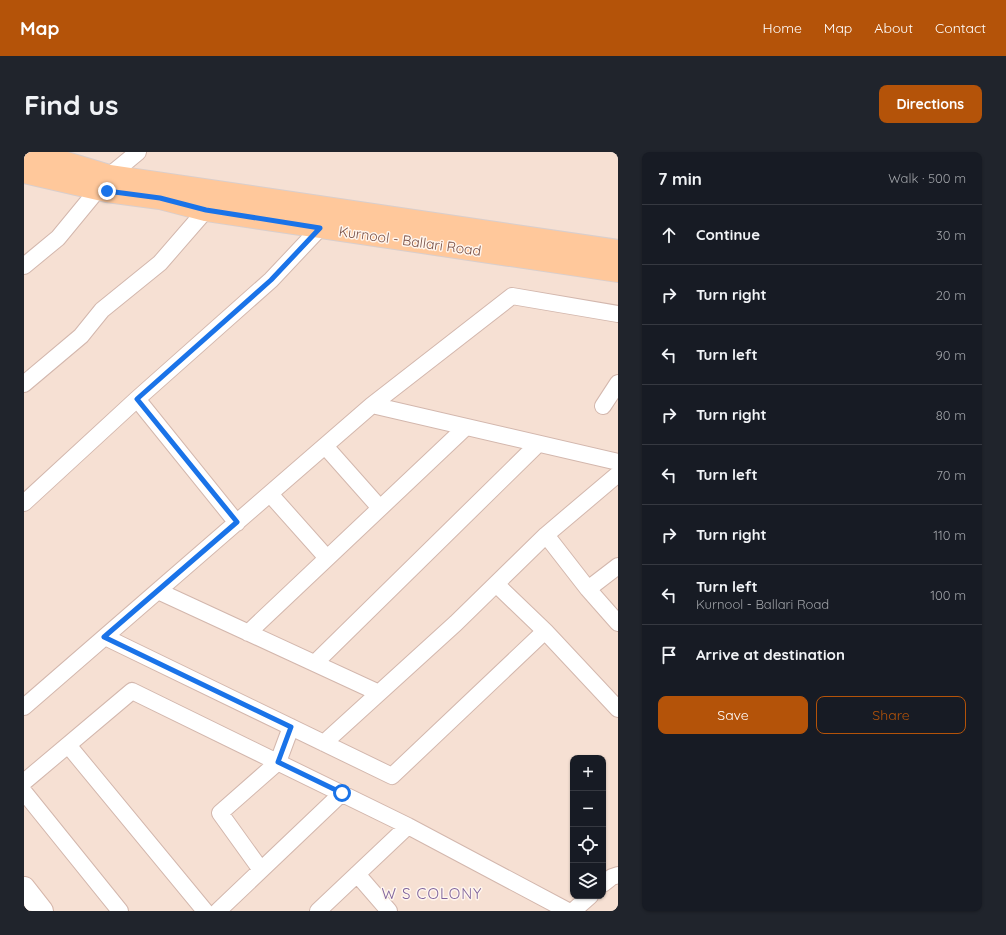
<!DOCTYPE html>
<meta charset="utf-8">
<style>
:root{--surface:#171b24;--page:#20242c;--text:#f1f3f6;--muted:#9ea1a6;--line:#363941;--accent:#b45309}
body{margin:0;font-family:Quicksand,sans-serif;background:var(--page);color:var(--text)}
.controls{position:absolute;right:12px;bottom:12px;display:grid;overflow:hidden;border-radius:8px;box-shadow:0 1px 3px #0004}
.controls button{width:36px;height:36px;display:grid;place-items:center;padding:0;border:0;border-bottom:1px solid var(--line);background:var(--surface);color:var(--text);font:20px sans-serif}
.stop{position:absolute;width:12px;height:12px;margin:-9px;border:3px solid #1a73e8;border-radius:50%;background:#fff}
.stop.end{background:#1a73e8;border-color:#fff;box-shadow:0 1px 4px #0008}
.list{margin:0;padding:0;list-style:none}
h2{display:flex;justify-content:space-between;align-items:center;height:52px;margin:0;padding:0 16px;font-size:17px}
h2 small{font-size:13px;font-weight:400;color:var(--muted)}
.list li{display:grid;grid-template-columns:26px 1fr auto;gap:12px;align-items:center;box-sizing:border-box;height:60px;padding:0 16px;border-top:1px solid var(--line)}
.list b{display:block;font-size:15px;white-space:nowrap}
.list p{margin:0;font-size:13px;white-space:nowrap;color:var(--muted)}
.list em{font-size:13px;font-style:normal;color:var(--muted)}
.actions{display:flex;gap:8px;padding:12px 16px}
.actions a{flex:1;padding:9px 0;border:1px solid var(--accent);border-radius:8px;text-align:center;font-size:14px;color:var(--accent)}
.actions .main{background:var(--accent);color:#fff}
.icon{flex:none;width:22px;height:22px;fill:none;stroke:currentColor;stroke-width:2;stroke-linecap:round;stroke-linejoin:round}
.map{position:relative;flex:none;width:594px;height:759px;overflow:hidden;border-radius:8px}
header{display:flex;align-items:center;gap:24px;box-sizing:border-box;height:56px;padding:0 20px;background:var(--accent);color:#fff}
header strong{font-size:19px}
nav{display:flex;gap:22px;margin-inline-start:auto;font-size:14px}
.intro{display:flex;align-items:center;justify-content:space-between;box-sizing:border-box;height:96px;padding:0 24px}
h1{margin:0;font-size:28px}
.button{padding:10px 18px;border-radius:8px;background:var(--accent);color:#fff;font-size:14px;font-weight:700}
main{display:flex;gap:24px;padding:0 24px}
aside{flex:1;background:var(--surface);border-radius:8px;box-shadow:0 1px 3px #0004}
.map>svg:first-child{display:block}
.residential{fill:#f6e0d3;fill-rule:evenodd}
.lines{fill:none;stroke-linecap:round;stroke-linejoin:round}
.street-casing{stroke:#d3b7ad;stroke-width:18}
.secondary-casing{stroke:#d6b6aa;stroke-width:24}
.primary-casing{stroke:#d9cecc;stroke-width:24}
.street{stroke:#fff;stroke-width:16}
.secondary{stroke:#fff;stroke-width:22}
.primary{stroke:#ffc89b;stroke-width:22}
.route{stroke:#1a73e8;stroke-width:5}
.labels{text-anchor:middle;stroke-width:3;stroke-linejoin:round;paint-order:stroke}
.street-label{font-size:14px;fill:#795148;stroke:#fff5ed}
.neighbourhood-label{font-size:15px;letter-spacing:1px;fill:#7f639d;stroke:#fff5ed}
</style>
<header>
<strong>Map</strong>
<nav><a>Home</a><a>Map</a><a>About</a><a>Contact</a></nav>
</header>
<div class="intro"><h1>Find us</h1><a class="button">Directions</a></div>
<main>
<div class="map">
<svg width="594" height="759" viewBox="0 0 594 759">
<rect width="100%" height="100%" fill="#fef0e5"/>
<!-- residential -->
<path class="residential" d="M 0,0 L 594,0 L 594,759 L 0,759 ZM 549,606 L 579,606 L 579,744 L 549,744 Z"/>
<g class="lines">
<!-- street casing -->
<g class="street-casing">
<path id="street" d="M 0,114 L 34,86 L 85,24 L 114,0
M 0,232 L 57,184 L 78,158 L 136,111 L 182,58
M 113,247 L 213,371
M 348,253 L 488,144 L 594,162
M 579,254 L 594,231
M 301,294 L 356,356
M 246,342 L 303,406
M 0,351 L 113,247 L 247,128 L 296,76
M 522,383 L 594,322
M 594,414 L 564,437 L 594,471
M 472,432 L 521,479
M 134,439 L 355,541
M 224,481 L 442,275
M 81,485 L 368,624 L 521,479 L 594,557
M 291,511 L 514,292
M 0,555 L 348,253 L 594,310
M 300,591 L 432,471 L 522,383 L 564,437
M 44,593 L 181,759
M 0,630 L 108,539 L 384,674 L 544,759
M 0,640 L 96,759
M 237,718 L 196,661 L 254,610 L 267,575
M 333,722 L 365,759
M 579,732 L 588,725 L 594,723
M 194,759 L 318,641
M 294,759 L 384,674
M 549,759 L 566,744"/>
</g>
<!-- secondary casing -->
<g class="secondary-casing">
<path id="secondary" d="M 0,736 L 18,759"/>
</g>
<!-- primary casing -->
<g class="primary-casing">
<path id="primary" d="M 6,0 L 85,24 L 594,99
M 0,20 L 83,39 L 136,46 L 182,58 L 594,119"/>
</g>
<!-- street -->
<use href="#street" class="street"/>
<!-- secondary -->
<use href="#secondary" class="secondary"/>
<!-- primary -->
<use href="#primary" class="primary"/>
</g>
<g class="lines">
<!-- route -->
<path class="route" d="M 83,39 L 136,46 L 182,58 L 296,76 L 247,128 L 113,247 L 213,370 L 80,485 L 267,575 L 254,610 L 318,641"/>
</g>
<g class="labels">
<!-- street labels -->
<g class="street-label">
<text transform="translate(386 89) rotate(8)" y="5">Kurnool - Ballari Road</text>
</g>
<!-- neighbourhood labels -->
<g class="neighbourhood-label">
<text x="408" y="747">W S COLONY</text>
</g>
</g>
</svg>
<div class="controls">
<button>+</button>
<button>−</button>
<button><svg class="icon" aria-label="locate" viewBox="0 0 24 24"><circle cx="12" cy="12" r="6"/><path d="M12 2v4M12 18v4M2 12h4M18 12h4"/></svg></button>
<button><svg class="icon" aria-label="layers" viewBox="0 0 24 24"><path d="M12 4l9 5-9 5-9-5zM3 14l9 5 9-5"/></svg></button>
</div>
<div class="stop" style="left:318px;top:641px"></div>
<div class="stop end" style="left:83px;top:39px"></div>
</div>
<aside>
<h2>7 min<small>Walk · 500 m</small></h2>
<ul class="list">
<li><svg class="icon" aria-label="ahead" viewBox="0 0 24 24"><path d="M12 20V5M6 11l6-6 6 6"/></svg><div><b>Continue</b></div><em>30 m</em></li>
<li><svg class="icon" aria-label="right" viewBox="0 0 24 24"><path d="M7 20v-9h11M14 6l5 5-5 5"/></svg><div><b>Turn right</b></div><em>20 m</em></li>
<li><svg class="icon" aria-label="left" viewBox="0 0 24 24"><path d="M17 20v-9H6M10 6l-5 5 5 5"/></svg><div><b>Turn left</b></div><em>90 m</em></li>
<li><svg class="icon" aria-label="right" viewBox="0 0 24 24"><path d="M7 20v-9h11M14 6l5 5-5 5"/></svg><div><b>Turn right</b></div><em>80 m</em></li>
<li><svg class="icon" aria-label="left" viewBox="0 0 24 24"><path d="M17 20v-9H6M10 6l-5 5 5 5"/></svg><div><b>Turn left</b></div><em>70 m</em></li>
<li><svg class="icon" aria-label="right" viewBox="0 0 24 24"><path d="M7 20v-9h11M14 6l5 5-5 5"/></svg><div><b>Turn right</b></div><em>110 m</em></li>
<li><svg class="icon" aria-label="left" viewBox="0 0 24 24"><path d="M17 20v-9H6M10 6l-5 5 5 5"/></svg><div><b>Turn left</b><p>Kurnool - Ballari Road</p></div><em>100 m</em></li>
<li><svg class="icon" aria-label="arrive" viewBox="0 0 24 24"><path d="M6 21V4h12l-3 4 3 4H6"/></svg><div><b>Arrive at destination</b></div></li>
</ul>
<div class="actions"><a class="main">Save</a><a>Share</a></div>
</aside>
</main>
